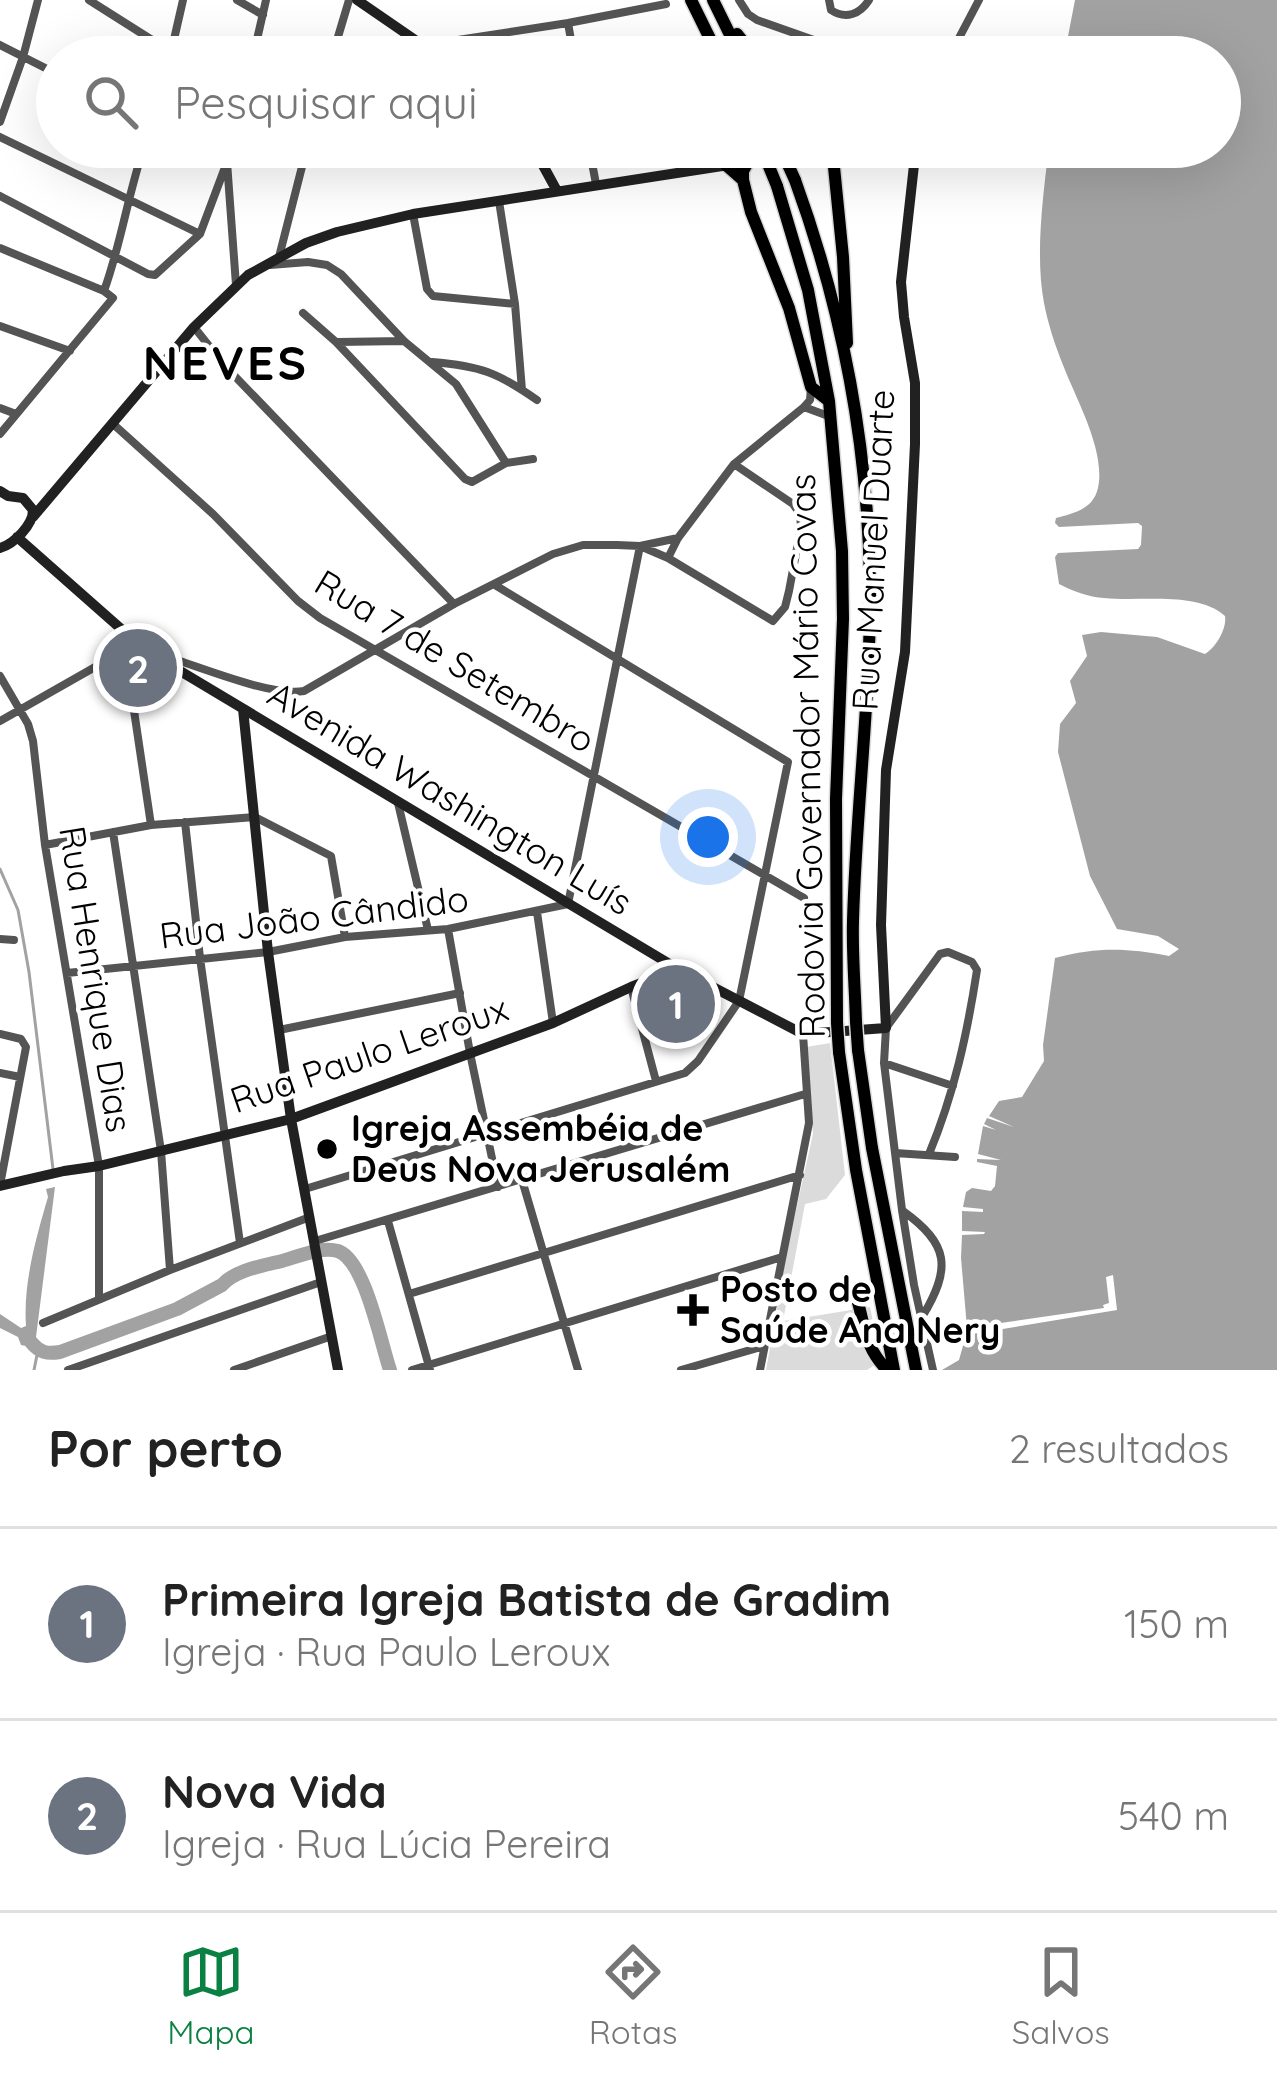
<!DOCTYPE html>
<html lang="pt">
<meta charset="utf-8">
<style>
:root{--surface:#fff;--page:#f2f2f2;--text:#222;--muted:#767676;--line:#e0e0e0;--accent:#0b8043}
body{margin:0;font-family:Quicksand,sans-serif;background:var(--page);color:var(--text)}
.you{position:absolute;left:708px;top:837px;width:42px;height:42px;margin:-30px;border:9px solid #fff;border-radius:50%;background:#1a73e8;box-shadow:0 0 0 18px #1a73e833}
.badge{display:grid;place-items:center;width:78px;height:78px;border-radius:50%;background:var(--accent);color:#fff;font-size:39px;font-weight:700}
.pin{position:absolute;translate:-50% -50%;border:6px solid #fff;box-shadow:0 3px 12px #0006}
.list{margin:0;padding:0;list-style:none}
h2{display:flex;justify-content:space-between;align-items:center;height:156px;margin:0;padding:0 48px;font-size:51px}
h2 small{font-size:39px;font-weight:400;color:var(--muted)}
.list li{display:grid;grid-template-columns:78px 1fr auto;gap:36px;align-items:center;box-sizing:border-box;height:192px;padding:0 48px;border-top:3px solid var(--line)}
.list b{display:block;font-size:45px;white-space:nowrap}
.list p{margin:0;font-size:39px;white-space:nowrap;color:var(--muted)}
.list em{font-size:39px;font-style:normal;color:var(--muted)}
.icon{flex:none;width:66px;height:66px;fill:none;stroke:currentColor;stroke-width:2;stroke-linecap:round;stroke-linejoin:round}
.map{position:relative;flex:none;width:1277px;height:1370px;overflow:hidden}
.search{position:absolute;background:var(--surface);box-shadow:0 12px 48px #0002;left:36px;right:36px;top:36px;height:132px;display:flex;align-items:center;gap:30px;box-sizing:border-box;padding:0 42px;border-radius:66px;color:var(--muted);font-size:45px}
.sheet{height:540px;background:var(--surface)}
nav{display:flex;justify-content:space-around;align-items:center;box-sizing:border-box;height:168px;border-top:3px solid var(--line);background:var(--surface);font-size:33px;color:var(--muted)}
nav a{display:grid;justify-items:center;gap:6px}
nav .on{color:var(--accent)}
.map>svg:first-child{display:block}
.grass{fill:#dbdbdb}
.water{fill:#a2a2a2}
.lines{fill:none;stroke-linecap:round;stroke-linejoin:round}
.stream{stroke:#a2a2a2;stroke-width:3}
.river{stroke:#a2a2a2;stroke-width:14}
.highway-casing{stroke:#dbdbdb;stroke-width:15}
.street{stroke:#545454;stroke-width:8}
.secondary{stroke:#212121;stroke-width:10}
.highway{stroke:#000;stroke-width:12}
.highway-bridge-casing{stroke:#dbdbdb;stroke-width:15;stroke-linecap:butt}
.highway-bridge{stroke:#000;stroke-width:12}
.poi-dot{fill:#000;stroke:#fff;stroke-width:4.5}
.labels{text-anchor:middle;stroke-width:9;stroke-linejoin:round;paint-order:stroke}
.street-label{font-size:36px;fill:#000;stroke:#fff}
.poi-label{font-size:36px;font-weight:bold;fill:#000;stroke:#fff;text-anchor:start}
.district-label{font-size:48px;font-weight:bold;letter-spacing:3px;fill:#000;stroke:#fff}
</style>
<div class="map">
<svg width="1277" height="1370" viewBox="0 0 1277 1370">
<rect width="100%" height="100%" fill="#fff"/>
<!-- grass -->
<path class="grass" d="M 830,1043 L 845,1175 L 826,1199 L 805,1204 L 783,1321 L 870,1307 L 881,1361 L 867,1370 L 766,1370 L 788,1246 L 813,1134 L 806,1047 Z"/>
<!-- water -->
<path class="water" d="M 1075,0 L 1277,0 L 1277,1370 L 942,1370 L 959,1360 L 966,1335 L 1117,1310 L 1113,1275 L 1106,1277 L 1109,1303 L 1103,1305 L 1104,1308 L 967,1328 L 961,1258 L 962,1235 L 984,1234 L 985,1232 L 962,1231 L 962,1211 L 983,1212 L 983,1209 L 963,1207 L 966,1192 L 972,1188 L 991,1191 L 995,1186 L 997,1166 L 977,1162 L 977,1159 L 1001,1160 L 978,1154 L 983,1126 L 996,1130 L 984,1124 L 987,1118 L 1014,1127 L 989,1116 L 999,1101 L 1022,1097 L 1044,1061 L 1043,1045 L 1055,958 C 1098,947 1126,948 1169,956 L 1179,949 L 1158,936 L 1117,929 L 1090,876 L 1058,752 L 1060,724 L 1076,703 L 1070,681 L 1087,656 L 1082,635 L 1101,632 L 1157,637 L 1205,654 C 1216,647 1227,629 1225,616 C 1197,591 1139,602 1104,598 C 1089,597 1072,591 1059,584 L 1055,557 L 1058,553 L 1138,549 L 1141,545 L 1142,526 L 1138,523 L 1059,527 L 1055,523 L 1056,518 C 1075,513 1093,509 1098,488 C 1106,451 1076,399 1063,365 C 1055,345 1048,324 1044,303 C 1035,256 1043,195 1049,147 L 1220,147 L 1220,57 L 1064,57 Z
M 55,1187 L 36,1337 L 26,1346 L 21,1345 L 18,1337 L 0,1328 L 0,1314 L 21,1328 L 26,1326 C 23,1283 36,1238 48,1197 L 46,1189 Z"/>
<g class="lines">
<!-- stream -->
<path class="stream" d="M 0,869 L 18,910 L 29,972 L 53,1169
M 34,1370 L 38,1350"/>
<!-- river -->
<path class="river" d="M 31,1342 C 40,1353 47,1354 60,1352 L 177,1309 L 222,1285 C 235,1270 262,1266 282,1261 C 297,1257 321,1246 338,1251 C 365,1260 381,1344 390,1370"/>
<!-- highway casing -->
<g class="highway-casing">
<path id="highway" d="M 691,0 L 719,57
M 713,0 L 741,57
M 737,34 L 755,57
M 730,147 L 726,165 L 743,180 L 751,212 L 789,308 L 811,387 L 829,401
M 731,147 L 748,162 L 743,171 L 743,180
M 813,147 L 814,149
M 832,147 L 843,257 L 847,343
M 795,180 C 842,309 868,446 870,583 C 871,696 856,808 853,921 C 852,954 855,988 856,1022
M 777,186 L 808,290 L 829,401 L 842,551 L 843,619 L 836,799 L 837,1023
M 858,1050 L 872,1148 L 916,1370
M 839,1052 L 856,1170 L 894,1370
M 854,1290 C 866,1322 861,1343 887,1370"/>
</g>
<!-- street -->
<path class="street" d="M 89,0 L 171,52
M 237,0 L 263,15
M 739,0 L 748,14 L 757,20 L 862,57
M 829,0 L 831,10 C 846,20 860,14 869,0
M 568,23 L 574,57
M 0,45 L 57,74
M 425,45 L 568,23 L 666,4
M 170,57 L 183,0
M 253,57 L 266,0
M 332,57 L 349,0
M 949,57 L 979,0
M 0,122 L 23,57 L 38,0
M 0,137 L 200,234
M 230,147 L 227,162 L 236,285
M 589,147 L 596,184
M 305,154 L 338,147
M 0,196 L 148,274 L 155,275 L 200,234 L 227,162 L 199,147
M 499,201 L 515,304 L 522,390
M 413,214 L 427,289 L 433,296 L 515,304
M 0,248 L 104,291 L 113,298 L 0,434
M 279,257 L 307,147
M 270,265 L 308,262 L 327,265 L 341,274 L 404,341 L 456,384 L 506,463 L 472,482 L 465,479 L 336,342 L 303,313
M 104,291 C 121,244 128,194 144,147
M 0,326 L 70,351
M 194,327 L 225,366 L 454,604
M 338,342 L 404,341
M 432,362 C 480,366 497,372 537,400
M 804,407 L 831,417
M 0,408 L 16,414
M 112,423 L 213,514 L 298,601 L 320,618 L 804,898
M 506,463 L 533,459
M 668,558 L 773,621 L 785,607 L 789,591 L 801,527 L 800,514 L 793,504 L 734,464
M 138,644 L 125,650 L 151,825
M 158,654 C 194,664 269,697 304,691 L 454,604 L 553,554 L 583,545 L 617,545 L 640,546 L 668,558 L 678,538 L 734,464 L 804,407 L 810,400 L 811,387
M 0,676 L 28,724 L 33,741 L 45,845 L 99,1166 L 99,1299
M 0,721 L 125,650
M 398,803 L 428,930
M 185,822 L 200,958 L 240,1243
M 113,832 L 161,1151 L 170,1270
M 45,845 L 151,825 L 255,817 L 331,856 L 345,937
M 537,912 L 553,1023
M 448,929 L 470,1053 L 498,1187
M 0,939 L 14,940
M 67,973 L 268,952 L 345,937 L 448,929 L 568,904 L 640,546 L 678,538
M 631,987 L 656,1081
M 279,1030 L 460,993
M 0,1034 L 21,1039 L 26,1047 L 0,1185
M 884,1063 L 953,1086
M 0,1073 L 20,1077
M 895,1153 L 955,1157
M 929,1154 C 954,1094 967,1035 977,970 L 972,962 L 948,952 L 940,954 L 886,1028 L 884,1063 L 902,1210 L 914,1285 L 933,1370
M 522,1180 L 578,1370
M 305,1189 L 685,1073 L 698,1061 L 739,1001 L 788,762 L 495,585
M 903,1211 C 949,1244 952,1268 922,1317
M 388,1221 L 430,1370
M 315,1241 L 805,1094
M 409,1294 L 800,1175
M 43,1323 L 170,1270 L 310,1217
M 68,1370 L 321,1282
M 234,1370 L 332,1336
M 412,1370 L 782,1257
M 681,1370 L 764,1346
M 760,1370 L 809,1123 L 803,1034"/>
<!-- secondary -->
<path class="secondary" d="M 357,0 L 440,57
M 533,147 L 557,191
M 0,491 L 8,496 L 23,498 L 33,510 C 33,525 14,544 0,548
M 33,517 L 194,327 L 248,275 L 306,243 L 337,232 L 413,214 L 748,162 L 824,147
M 17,537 L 145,650 L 678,969 L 803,1034 L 886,1028 L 881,925 L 886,770 L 905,652 L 915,444 L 915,383 L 904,317 L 901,282 L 916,147
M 243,709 L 268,952 L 291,1119 L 338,1370
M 0,1186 L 64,1171 L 99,1166 L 291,1119 L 553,1023 L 631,987 L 678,969"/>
<!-- highway -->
<use href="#highway" class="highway"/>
<!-- highway-bridge casing -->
<g class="highway-bridge-casing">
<path id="highway-bridge" d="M 761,147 L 777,186
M 780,147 L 795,180
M 856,1022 L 858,1050
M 837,1023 L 839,1052"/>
</g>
<!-- highway-bridge -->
<use href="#highway-bridge" class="highway-bridge"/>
</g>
<!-- markers -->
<g class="poi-dot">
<circle cx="327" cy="1149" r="12"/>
<path d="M687 1292h12v12h12v12h-12v12h-12v-12h-12v-12h12z"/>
</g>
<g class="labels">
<!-- street labels -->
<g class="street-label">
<text transform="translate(873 550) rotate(-87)" y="13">Rua Manuel Duarte</text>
<text transform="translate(455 661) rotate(31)" y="13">Rua 7 de Setembro</text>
<text transform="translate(807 756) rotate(-91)" y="13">Rodovia Governador Mário Covas</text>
<text transform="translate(450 798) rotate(31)" y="13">Avenida Washington Luís</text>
<text transform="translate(314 917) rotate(-7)" y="13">Rua João Cândido</text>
<text transform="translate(96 979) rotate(81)" y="13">Rua Henrique Dias</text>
<text transform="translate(369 1054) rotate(-19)" y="13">Rua Paulo Leroux</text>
</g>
<!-- poi labels -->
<g class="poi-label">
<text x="351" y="1141">Igreja Assembéia de<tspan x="351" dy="41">Deus Nova Jerusalém</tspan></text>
<text x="720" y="1302">Posto de<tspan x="720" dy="41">Saúde Ana Nery</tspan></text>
</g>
<!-- district labels -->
<g class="district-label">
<text x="226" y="380">NEVES</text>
</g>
</g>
</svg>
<div class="you"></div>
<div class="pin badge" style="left:676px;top:1004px;background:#6b7280">1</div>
<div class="pin badge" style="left:138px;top:668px;background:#6b7280">2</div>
<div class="search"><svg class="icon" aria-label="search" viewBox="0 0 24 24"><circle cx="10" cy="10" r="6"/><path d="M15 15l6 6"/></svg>Pesquisar aqui</div>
</div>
<section class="sheet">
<h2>Por perto<small>2 resultados</small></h2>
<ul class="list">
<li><span class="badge" style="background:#6b7280">1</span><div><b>Primeira Igreja Batista de Gradim</b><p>Igreja · Rua Paulo Leroux</p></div><em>150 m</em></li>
<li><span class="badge" style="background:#6b7280">2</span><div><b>Nova Vida</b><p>Igreja · Rua Lúcia Pereira</p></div><em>540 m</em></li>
</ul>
</section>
<nav>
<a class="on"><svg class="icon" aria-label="map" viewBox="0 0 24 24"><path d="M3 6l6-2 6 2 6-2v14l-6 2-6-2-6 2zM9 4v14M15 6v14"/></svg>Mapa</a>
<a><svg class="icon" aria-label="directions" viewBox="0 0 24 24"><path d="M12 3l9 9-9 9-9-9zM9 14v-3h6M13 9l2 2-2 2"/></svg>Rotas</a>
<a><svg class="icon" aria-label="saved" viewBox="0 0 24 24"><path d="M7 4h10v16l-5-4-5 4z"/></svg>Salvos</a>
</nav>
